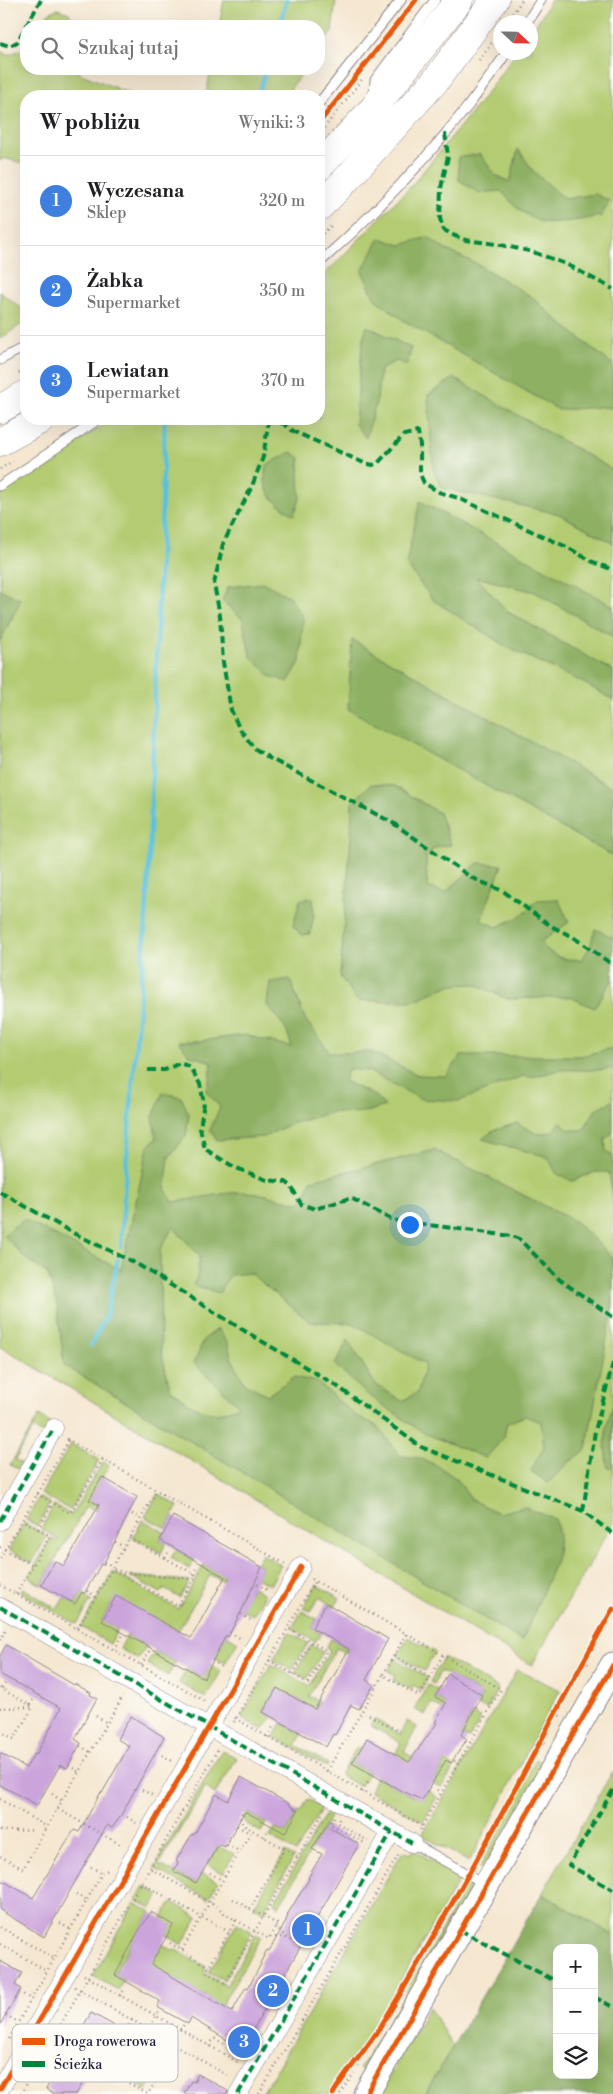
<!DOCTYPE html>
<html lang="pl">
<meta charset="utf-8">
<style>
:root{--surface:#fff;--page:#f6f6f6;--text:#202124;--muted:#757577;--line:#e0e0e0;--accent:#2563eb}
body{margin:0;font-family:"Libre Bodoni",serif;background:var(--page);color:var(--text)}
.controls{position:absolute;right:15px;bottom:15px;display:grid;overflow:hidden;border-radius:10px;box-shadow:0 5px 20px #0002}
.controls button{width:45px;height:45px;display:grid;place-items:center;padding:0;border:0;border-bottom:1px solid var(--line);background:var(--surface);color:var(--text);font:25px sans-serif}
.compass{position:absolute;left:493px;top:15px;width:45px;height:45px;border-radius:50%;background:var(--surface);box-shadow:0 5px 20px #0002;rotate:112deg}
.you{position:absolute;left:409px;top:1224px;width:18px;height:18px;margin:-12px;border:4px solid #fff;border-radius:50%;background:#1a73e8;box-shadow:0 0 0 8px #1a73e833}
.badge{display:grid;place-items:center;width:32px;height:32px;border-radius:50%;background:var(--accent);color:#fff;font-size:16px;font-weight:700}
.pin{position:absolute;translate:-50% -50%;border:2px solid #fff;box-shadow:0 1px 5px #0006}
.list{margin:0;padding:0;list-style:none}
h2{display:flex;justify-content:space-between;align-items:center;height:65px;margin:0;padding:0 20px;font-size:21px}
h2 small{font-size:16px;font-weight:400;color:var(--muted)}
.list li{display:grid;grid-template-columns:32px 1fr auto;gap:15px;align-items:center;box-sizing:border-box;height:90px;padding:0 20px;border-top:1px solid var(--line)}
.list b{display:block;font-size:19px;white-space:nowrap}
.list p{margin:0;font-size:16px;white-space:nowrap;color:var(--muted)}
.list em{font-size:16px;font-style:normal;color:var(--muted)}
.icon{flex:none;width:28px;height:28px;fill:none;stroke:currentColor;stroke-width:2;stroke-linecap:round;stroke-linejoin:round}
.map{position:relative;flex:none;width:613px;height:2094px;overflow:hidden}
.search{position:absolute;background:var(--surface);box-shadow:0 5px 20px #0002;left:20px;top:20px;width:305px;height:55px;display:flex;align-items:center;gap:12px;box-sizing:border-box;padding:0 18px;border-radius:20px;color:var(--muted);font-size:19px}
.panel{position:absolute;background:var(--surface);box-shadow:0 5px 20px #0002;left:20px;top:90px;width:305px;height:335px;border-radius:20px}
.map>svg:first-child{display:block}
.green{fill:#b3cc72;stroke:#6a7756}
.forest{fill:#8eb064;stroke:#586950;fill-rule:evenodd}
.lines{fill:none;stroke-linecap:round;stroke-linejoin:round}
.stream{stroke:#5ac1d8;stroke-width:4.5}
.building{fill:#cba4dc}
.lane-casing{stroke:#8c8486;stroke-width:11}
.street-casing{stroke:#8c8486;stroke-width:19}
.secondary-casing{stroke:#8c8486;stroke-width:27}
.highway-casing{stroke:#8c8486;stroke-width:29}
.path{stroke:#8c8486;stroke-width:2.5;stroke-dasharray:1 4;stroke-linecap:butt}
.lane{stroke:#fff;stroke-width:9}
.street{stroke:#fff;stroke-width:18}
.secondary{stroke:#fff;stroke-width:25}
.highway{stroke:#fff;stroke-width:28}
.quiet{stroke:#00873e;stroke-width:4;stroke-dasharray:8 4;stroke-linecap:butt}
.cycleway-casing{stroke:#fdfcf7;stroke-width:8}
.cycleway{stroke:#e8590c;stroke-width:5}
.key{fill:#fdfcf7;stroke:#bbbbbf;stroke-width:1}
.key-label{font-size:14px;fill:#22223b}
</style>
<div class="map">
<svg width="613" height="2094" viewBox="0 0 613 2094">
<rect width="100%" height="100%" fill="#fdfcf7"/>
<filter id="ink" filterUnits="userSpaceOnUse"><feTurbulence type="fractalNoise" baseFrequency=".02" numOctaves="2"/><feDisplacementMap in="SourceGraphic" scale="10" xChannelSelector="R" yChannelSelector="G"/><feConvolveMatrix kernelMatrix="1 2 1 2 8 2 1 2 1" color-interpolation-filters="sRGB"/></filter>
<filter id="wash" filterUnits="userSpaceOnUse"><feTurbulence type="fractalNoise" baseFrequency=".0096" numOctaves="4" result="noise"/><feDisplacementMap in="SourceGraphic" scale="20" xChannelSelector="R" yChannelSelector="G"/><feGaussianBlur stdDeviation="1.12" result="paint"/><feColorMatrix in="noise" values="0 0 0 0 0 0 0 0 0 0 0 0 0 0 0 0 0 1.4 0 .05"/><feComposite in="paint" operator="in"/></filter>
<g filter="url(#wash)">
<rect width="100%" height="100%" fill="#f5e7d0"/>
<!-- green -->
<path class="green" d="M 224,0 L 336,0 L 332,32 L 319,50 L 319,26 L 219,26 Z
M 551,0 L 613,0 L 613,1523 L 532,1665 L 0,1346 L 0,492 L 113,419 L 319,419 L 319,278 L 330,269 L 412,185 L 480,102 L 516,53 L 530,52 L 531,33 Z
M 58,9 L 69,13 L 74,26 L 39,26 L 49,13 Z
M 26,44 L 26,69 L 76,69 L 79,73 L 135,96 L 26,96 L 26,164 L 4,158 L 0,161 L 0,51 L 8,55 L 23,49 Z
M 211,69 L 305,69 L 285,96 L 206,96 Z
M 0,292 L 26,312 L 26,321 L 0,339 Z
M 39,1416 L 50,1423 L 43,1434 L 33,1429 L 15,1460 L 25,1466 L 19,1469 L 10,1465 Z
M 71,1444 L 99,1460 L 70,1510 L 41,1494 Z
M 103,1462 L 109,1465 L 89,1500 L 99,1505 L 95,1511 L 86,1506 L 41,1585 L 29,1577 L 51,1538 L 56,1541 L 58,1539 L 41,1529 L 54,1505 L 71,1515 Z
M 158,1494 L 178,1506 L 166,1528 L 145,1517 Z
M 39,1497 L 50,1503 L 38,1526 L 26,1520 Z
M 143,1520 L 164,1532 L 160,1540 L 166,1543 L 161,1553 L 133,1537 Z
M 24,1523 L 47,1536 L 32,1563 L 9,1550 Z
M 176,1550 L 194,1559 L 189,1569 L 171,1558 Z
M 262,1554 L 281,1565 L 270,1585 L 256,1578 L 262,1567 L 256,1563 Z
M 204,1565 L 224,1576 L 222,1581 L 210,1575 L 178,1631 L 116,1597 L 102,1620 L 118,1629 L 110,1644 L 81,1627 L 113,1572 L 178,1609 Z
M 130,1576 L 189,1581 L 180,1598 L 164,1589 L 161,1593 Z
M 317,1585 L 340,1598 L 335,1607 L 319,1597 L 311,1611 L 303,1608 Z
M 253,1587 L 265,1595 L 253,1615 L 241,1609 Z
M 23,1588 L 57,1609 L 64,1598 L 75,1604 L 82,1592 L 91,1601 L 77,1624 L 20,1592 Z
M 302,1611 L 317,1619 L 312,1628 L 321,1633 L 315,1642 L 292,1628 Z
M 289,1632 L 308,1643 L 292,1670 L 273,1660 Z
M 127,1635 L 146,1646 L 138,1659 L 120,1649 Z
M 226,1635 L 238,1642 L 225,1663 L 214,1657 Z
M 408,1637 L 435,1652 L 424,1671 L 397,1656 Z
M 331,1639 L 349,1649 L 346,1653 L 336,1648 L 309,1696 L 319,1701 L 315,1709 L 277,1688 L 263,1712 L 272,1717 L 263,1730 L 241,1718 L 271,1664 L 309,1686 L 330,1650 L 326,1647 Z
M 311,1645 L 323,1652 L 307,1679 L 295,1673 Z
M 155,1651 L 176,1662 L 168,1676 L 147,1664 Z
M 443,1658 L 445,1658 L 498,1688 L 487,1709 L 476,1705 L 482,1696 L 475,1690 L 441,1671 L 433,1684 L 430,1682 Z
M 395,1659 L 428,1678 L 421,1690 L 413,1685 L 411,1690 L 393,1680 L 395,1675 L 388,1671 Z
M 207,1663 L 221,1671 L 206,1698 L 179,1683 L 187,1669 L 200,1676 Z
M 517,1670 L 560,1690 L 469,1862 L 422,1835 Z
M 428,1685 L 439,1691 L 435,1697 L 447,1704 L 445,1711 L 431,1703 L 425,1715 L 414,1709 Z
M 473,1713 L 481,1720 L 469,1738 L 461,1735 Z
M 374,1719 L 400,1734 L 407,1721 L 417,1727 L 404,1752 L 417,1760 L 414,1765 L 394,1756 L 401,1743 L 370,1725 Z
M 282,1723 L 302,1734 L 296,1745 L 328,1764 L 327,1767 L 274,1737 Z
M 357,1747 L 361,1749 L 352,1763 L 369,1773 L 359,1786 L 340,1775 Z
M 222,1750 L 237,1758 L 215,1794 L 205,1787 L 160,1863 L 158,1861 Z
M 536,1759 L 545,1764 L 482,1869 L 479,1867 Z
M 446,1761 L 454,1768 L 442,1787 L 433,1783 Z
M 613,1771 L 613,1935 L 542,1894 Z
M 376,1777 L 414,1797 L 428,1790 L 437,1797 L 423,1822 L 370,1792 Z
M 308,1799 L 322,1808 L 296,1852 L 270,1837 L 275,1828 L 286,1833 L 298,1811 L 300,1812 Z
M 327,1811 L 332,1813 L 279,1906 L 274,1903 Z
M 247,1813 L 266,1823 L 261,1832 L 245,1823 L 244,1818 Z
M 218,1846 L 234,1854 L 223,1873 L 208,1865 Z
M 413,1850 L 461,1877 L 376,2023 L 330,2094 L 262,2094 L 403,1851 L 410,1854 Z
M 285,1852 L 294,1857 L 263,1912 L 254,1907 Z
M 157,1864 L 195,1883 L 201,1873 L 218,1882 L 208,1899 L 154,1868 Z
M 468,1884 L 470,1890 L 365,2072 L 359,2069 L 385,2028 Z
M 144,1886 L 159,1895 L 151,1908 L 136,1900 Z
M 172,1902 L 198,1917 L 182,1945 L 167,1935 L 161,1919 Z
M 134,1903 L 151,1912 L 118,1966 L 115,1975 L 124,1980 L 118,1990 L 93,1976 Z
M 237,1923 L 252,1932 L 224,1980 L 209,1972 Z
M 256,1934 L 261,1937 L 221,2006 L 210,2000 L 210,1998 L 205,1995 L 204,1996 L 149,1964 L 162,1944 L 172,1950 L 174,1949 L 206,1967 L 204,1973 L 226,1986 Z
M 429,2007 L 453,2047 L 425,2094 L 379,2094 Z
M 146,2039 L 169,2052 L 147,2090 L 124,2077 Z"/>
<!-- forest -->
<path class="forest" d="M 518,149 L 533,171 L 565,199 L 595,194 L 610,201 L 601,216 C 587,219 550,225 538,221 C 523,215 511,202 501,191 L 479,193 L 459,180 L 458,157 L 480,154 L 495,175 L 510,182 Z
M 428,237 L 444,249 L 477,264 L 532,297 L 557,320 L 613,365 L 613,408 L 600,407 L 559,410 L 406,322 L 375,299 L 362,271 L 380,238 L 401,245 Z
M 367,326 L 411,348 L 407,365 L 396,361 L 380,370 L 377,399 L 366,438 L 355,424 L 363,338 Z
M 454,378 L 613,470 L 613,543 L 559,514 L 442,488 L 433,468 L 428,395 Z
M 291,452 L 300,458 L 299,473 L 300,498 L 294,515 C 273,501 260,493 267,465 Z
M 420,501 L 613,606 L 613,637 L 535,592 L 476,577 L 508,612 L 613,671 L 613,700 L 584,683 L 505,646 L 433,600 L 406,564 Z
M 264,583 L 290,597 L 303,618 L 300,662 L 288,682 L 270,676 L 251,657 L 242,618 L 222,601 L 228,587 Z
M 0,589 L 21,600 L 0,641 Z
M 352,640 L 613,788 L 613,856 L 348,709 Z
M 371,784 L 395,786 L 439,813 L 451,845 L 437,847 L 426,855 L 427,887 L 445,893 L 478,863 L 502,865 L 481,920 L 497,927 L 521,916 L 537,900 L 558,899 L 569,922 L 541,942 C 551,957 564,961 582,959 L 590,947 L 595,929 L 613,937 L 613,979 L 594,1008 L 570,997 L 507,999 L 475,984 L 450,985 L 413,1001 L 357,1001 L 340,976 L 351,836 L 352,803 Z
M 313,898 L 314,915 L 310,934 L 301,935 L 293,925 L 300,900 Z
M 290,979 L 305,1019 L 330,1053 L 372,1052 L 418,1075 L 446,1076 L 461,1056 L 581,1056 L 613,1048 L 613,1068 C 595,1072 580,1069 562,1070 C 549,1071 536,1079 523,1076 L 459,1101 L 421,1099 L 368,1071 L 348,1069 L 344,1081 L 375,1096 L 385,1106 L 370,1111 L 352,1113 L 333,1112 L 290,1124 L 264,1137 L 217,1140 L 210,1130 L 220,1107 L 206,1091 L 210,1078 L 212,1062 L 189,1055 L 179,1041 L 199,1041 L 245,1035 L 291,1047 C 290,1030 277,1017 267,1005 L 270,982 Z
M 163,1092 L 181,1097 L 189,1114 L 186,1136 L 169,1157 L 165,1189 L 173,1202 C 197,1199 223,1192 247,1192 C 266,1192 288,1205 303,1201 L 311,1180 L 435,1150 L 576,1222 L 613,1258 L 613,1305 L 586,1450 L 567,1464 L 548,1483 L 531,1471 L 544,1447 L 541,1422 L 525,1416 L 507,1423 L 504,1437 L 486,1458 L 424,1433 L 368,1395 L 335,1365 L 348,1340 L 375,1384 L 402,1401 L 418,1392 L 425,1364 L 352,1323 L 310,1322 L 250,1273 L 230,1275 L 219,1293 L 193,1285 L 197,1277 L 200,1256 L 173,1227 L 160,1250 L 161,1350 L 170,1389 C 195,1408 207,1421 239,1406 L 194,1363 L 204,1339 L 218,1329 L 228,1344 L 231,1357 L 244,1383 L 268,1395 L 294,1377 L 317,1382 L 355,1415 L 377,1426 L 400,1456 L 419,1458 L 436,1465 L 457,1479 L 472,1500 L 498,1513 L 524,1507 L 555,1519 L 559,1535 L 556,1561 L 522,1641 L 64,1365 L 57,1305 L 48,1274 L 26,1259 L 4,1235 L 23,1219 L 121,1270 L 148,1146 L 156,1139 L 153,1117 Z
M 613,1101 L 613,1132 L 605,1139 L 606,1151 L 613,1157 L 613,1201 L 609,1172 L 595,1172 L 572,1181 L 556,1173 L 548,1157 L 482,1139 L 495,1130 L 517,1123 L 537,1134 L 551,1132 L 561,1122 L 569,1130 L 583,1130 L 596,1109 Z
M 613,1405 L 613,1467 L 608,1468 C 603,1445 605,1427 613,1405 Z
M 542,1894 L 613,1935 L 613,2094 L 425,2094 ZM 557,1948 L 594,1948 L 594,2075 L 557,2075 Z"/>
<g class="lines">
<!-- stream -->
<path class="stream" d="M 279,26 L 287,0
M 258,96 L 266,69
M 121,1247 C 127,1126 141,1006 148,885 L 165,419
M 91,1345 L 106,1316 L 118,1259"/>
</g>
<g id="blocks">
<!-- building -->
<path class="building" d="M 102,1477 L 137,1497 L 103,1565 L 101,1564 L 84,1594 L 82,1592 L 75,1604 L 41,1585 L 55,1561 L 64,1566 L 99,1505 L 89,1500 Z
M 173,1516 L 262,1567 L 242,1610 L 228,1637 L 226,1635 L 204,1678 L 102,1621 L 116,1596 L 191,1638 L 225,1577 L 160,1540 Z
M 326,1603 L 388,1639 L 366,1680 L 374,1685 L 359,1709 L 351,1705 L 335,1735 L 333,1734 L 326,1747 L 263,1712 L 277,1688 L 315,1709 L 349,1649 L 312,1628 Z
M 6,1645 L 74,1685 L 75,1684 L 91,1693 L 90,1695 L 97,1698 L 75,1739 L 81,1743 L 67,1768 L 60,1765 L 37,1805 L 0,1785 L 0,1753 L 26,1768 L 34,1754 L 36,1755 L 61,1708 L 0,1674 L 0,1656 Z
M 448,1674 L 482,1695 L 461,1735 L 467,1739 L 451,1763 L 446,1760 L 422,1800 L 398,1789 L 352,1763 L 367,1738 L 409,1762 L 437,1723 L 435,1722 L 446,1703 L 435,1697 Z
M 131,1716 L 164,1737 L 120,1817 L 112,1828 L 107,1825 L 44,1937 L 0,1910 L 0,1879 L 33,1898 L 74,1830 L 79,1832 L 101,1792 L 102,1793 L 129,1746 L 117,1739 Z
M 241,1777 L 291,1805 L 290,1806 L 298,1811 L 285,1833 L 246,1812 L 243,1814 L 225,1847 L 219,1844 L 196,1883 L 173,1871 L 178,1863 L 176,1861 L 192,1834 L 194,1835 L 216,1794 L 228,1801 Z
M 326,1826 L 359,1844 L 242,2049 L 191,2018 L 188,2024 L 157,2007 L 160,2001 L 115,1975 L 138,1932 L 151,1912 L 173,1925 L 151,1964 L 232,2012 L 246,1987 L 248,1988 L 261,1964 L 260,1963 L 267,1950 L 269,1951 L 284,1925 L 288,1916 L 287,1915 L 309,1879 L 308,1878 L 322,1854 L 312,1849 Z
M 0,1961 L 22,1973 L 15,1985 L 21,1989 L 0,2025 Z
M 91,2013 L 115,2026 L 108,2038 L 110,2039 L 76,2094 L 53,2094 L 46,2089 Z
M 198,2074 L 228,2091 L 227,2094 L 184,2094 L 191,2081 L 194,2082 Z"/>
</g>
</g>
<g filter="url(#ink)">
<use href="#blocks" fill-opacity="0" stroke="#8c8486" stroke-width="1"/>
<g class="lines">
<!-- lane casing -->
<g class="lane-casing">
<path id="lane" d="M 527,22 L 541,0
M 374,97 L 375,80 L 435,0
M 319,103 L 401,0
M 319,263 C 389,201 455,130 507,52
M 0,360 L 26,346
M 0,486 L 99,419
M 412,1843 L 486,1884"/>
</g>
<!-- street casing -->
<g class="street-casing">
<path id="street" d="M 0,1521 L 54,1428
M 0,1607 L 412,1843
M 0,2089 L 301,1567
M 238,2094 L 392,1831"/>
</g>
<!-- secondary casing -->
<g class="secondary-casing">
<path id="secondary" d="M 366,2094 L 613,1665"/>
</g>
<!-- highway casing -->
<g class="highway-casing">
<path id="highway" d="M 319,167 L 374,108 L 459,0
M 319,207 L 344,182 L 436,80 L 495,0
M 0,409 L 26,394
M 0,442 L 42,419"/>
</g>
<!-- path -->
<path class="path" d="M 507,22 L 522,0
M 479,60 L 500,32
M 324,128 L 364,77
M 319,237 L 332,225
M 19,373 L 26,369
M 0,469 L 13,461
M 67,1439 L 285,1564
M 37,1494 L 70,1513 L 103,1459
M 132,1514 L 141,1518
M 38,1529 L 53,1503
M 129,1538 L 196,1575 L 178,1606 L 112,1569 L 126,1573 L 193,1579
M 115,1542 L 124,1547
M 0,1547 L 32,1565
M 0,1558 L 69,1440
M 165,1558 L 168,1553
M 104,1562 L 113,1566
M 193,1574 L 196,1569
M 312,1579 L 501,1689 L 420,1830
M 257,1584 L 269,1591
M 0,1585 L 77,1629 L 157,1490
M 87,1591 L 96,1596
M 16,1594 L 50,1536 L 22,1520
M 241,1614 L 251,1620
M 77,1629 L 207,1702
M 230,1632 L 241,1639
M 406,1634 L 383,1675 L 419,1696 L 443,1655
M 0,1640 L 7,1628
M 115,1650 L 123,1635
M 394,1656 L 430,1677
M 269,1660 L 308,1683 L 327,1651 L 288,1628
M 212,1661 L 224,1668
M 583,1661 L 590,1665
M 141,1665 L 151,1648
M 293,1674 L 311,1642
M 0,1688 L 33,1707
M 2,1689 L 5,1684
M 30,1705 L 33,1700
M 0,1708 L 31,1707
M 482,1713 L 486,1715
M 555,1713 L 562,1717
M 369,1715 L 400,1732
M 96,1716 L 107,1723
M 235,1718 L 422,1826
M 234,1722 L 315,1581
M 0,1731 L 14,1739 L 33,1707
M 267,1737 L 273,1727
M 540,1740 L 546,1743
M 465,1742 L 469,1745
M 80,1746 L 90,1752
M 162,1755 L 172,1761
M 454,1761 L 459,1763
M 69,1765 L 79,1772
M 327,1771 L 383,1675
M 142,1790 L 152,1795
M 437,1790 L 441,1793
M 362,1792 L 369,1781
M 52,1794 L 62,1801
M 0,1799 L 47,1827
M 58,1809 L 121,1845
M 242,1813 L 240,1816 L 243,1825 L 252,1830
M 127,1817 L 136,1823
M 334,1817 L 330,1824 L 366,1844
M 339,1819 L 337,1823 L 368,1841
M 237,1826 L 250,1833
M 45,1830 L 123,1696
M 0,1831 L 45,1830 L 23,1869 L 0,1856
M 264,1837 L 267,1832
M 227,1845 L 239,1851
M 91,1867 L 102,1873
M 151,1869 L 218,1907 L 225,1914 L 236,1920 L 206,1972 L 225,1983 L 324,1811
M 210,1873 L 222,1880
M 141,1883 L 229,1932
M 76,1894 L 86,1900
M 233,1899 L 250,1909
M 236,1920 L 269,1939 L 277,1924 L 250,1909 L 284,1849
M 60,1923 L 70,1929
M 276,1926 L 285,1937 L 305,1948
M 0,1927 L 55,1959
M 270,1937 L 285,1937
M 170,1943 L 209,1967
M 0,1944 L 47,1971
M 182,1950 L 252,1830 L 297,1856
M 84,1975 L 238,2062
M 75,1987 L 230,2077
M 19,1992 L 31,1999
M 120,1996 L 125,1988
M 6,2015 L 18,2022
M 132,2020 L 104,2069 L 148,2094 L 176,2046
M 180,2030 L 185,2023
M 9,2039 L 102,1873 L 108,1870
M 108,2043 L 116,2047
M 209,2046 L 214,2038 L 244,2055
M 97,2063 L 105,2067
M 358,2066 L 361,2056
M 120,2078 L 160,2009
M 21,2094 L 218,1749
M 259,2094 L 399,1854
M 340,2094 L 354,2073"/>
<!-- lane -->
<use href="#lane" class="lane"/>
<!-- street -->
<use href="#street" class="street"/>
<!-- secondary -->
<use href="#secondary" class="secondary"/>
<!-- highway -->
<use href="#highway" class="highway"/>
<!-- quiet -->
<path class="quiet" d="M 0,43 L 10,46 L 17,42 L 41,0
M 445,133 L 448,156 L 441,188 L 440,219 L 444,230 L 455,236 L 466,240 L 496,244 L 533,252 L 566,264 L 613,289
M 269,419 L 263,457 L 252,486 L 223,544 L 214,584 L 220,616 L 223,662 L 231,710 L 239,728 L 254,748 L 269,758 L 393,823 L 472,878 L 503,891 L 551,926 L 573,937 L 613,965
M 269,421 L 284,424 L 293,431 L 364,463 L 373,465 L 378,463 L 404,435 L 418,432 L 420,445 L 420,474 L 424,483 L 439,492 L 458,498 L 567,547 L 591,561 L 613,570
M 148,1070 L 165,1070 L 180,1063 L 190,1067 L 200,1084 L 204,1103 L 200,1128 L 205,1149 L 234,1167 L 267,1180 L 286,1182 L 291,1186 L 301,1204 L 315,1209 L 351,1198 L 392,1220 L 511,1236 L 519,1239 L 560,1280 L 613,1317
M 0,1192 L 75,1234 L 137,1264 L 248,1333 L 334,1384 L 421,1447 L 583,1511 L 613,1534
M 583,1511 L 595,1431 L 613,1363
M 0,1521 L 54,1428
M 0,1607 L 412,1843
M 613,1790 L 569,1865 L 613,1890
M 460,1930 L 557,1982
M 594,1997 L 613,2007
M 238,2094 L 392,1831"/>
<!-- cycleway casing -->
<g class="cycleway-casing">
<path id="cycleway" d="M 319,123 L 416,0
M 0,2089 L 301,1567
M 333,2094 C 347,2070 366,2050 381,2026 C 410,1979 437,1930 464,1882 C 516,1792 561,1698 613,1609
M 366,2094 L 613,1665"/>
</g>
<!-- cycleway -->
<use href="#cycleway" class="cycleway"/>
</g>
</g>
<!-- legend -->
<rect x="12" y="2024" width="166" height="58" rx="8" class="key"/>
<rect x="22" y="2038" width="23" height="7" fill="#e8590c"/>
<rect x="22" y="2061" width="23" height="6" fill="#00873e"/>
<g class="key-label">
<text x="54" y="2046">Droga rowerowa</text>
<text x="54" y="2069">Ścieżka</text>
</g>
</svg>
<div class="controls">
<button>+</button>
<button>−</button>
<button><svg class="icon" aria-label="layers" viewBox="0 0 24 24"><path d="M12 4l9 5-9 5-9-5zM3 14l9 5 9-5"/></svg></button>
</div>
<svg class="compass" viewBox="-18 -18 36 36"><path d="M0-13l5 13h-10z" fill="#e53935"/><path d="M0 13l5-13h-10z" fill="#757577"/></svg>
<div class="you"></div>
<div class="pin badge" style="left:308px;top:1930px;background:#3f7fe0">1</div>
<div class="pin badge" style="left:273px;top:1991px;background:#3f7fe0">2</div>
<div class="pin badge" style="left:244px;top:2042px;background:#3f7fe0">3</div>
<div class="search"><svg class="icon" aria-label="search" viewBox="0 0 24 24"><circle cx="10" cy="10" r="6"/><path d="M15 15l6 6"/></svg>Szukaj tutaj</div>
<section class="panel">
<h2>W pobliżu<small>Wyniki: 3</small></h2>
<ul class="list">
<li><span class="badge" style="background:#3f7fe0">1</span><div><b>Wyczesana</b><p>Sklep</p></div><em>320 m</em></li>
<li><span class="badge" style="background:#3f7fe0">2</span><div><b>Żabka</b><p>Supermarket</p></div><em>350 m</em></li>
<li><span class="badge" style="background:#3f7fe0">3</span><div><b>Lewiatan</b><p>Supermarket</p></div><em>370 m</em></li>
</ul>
</section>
</div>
